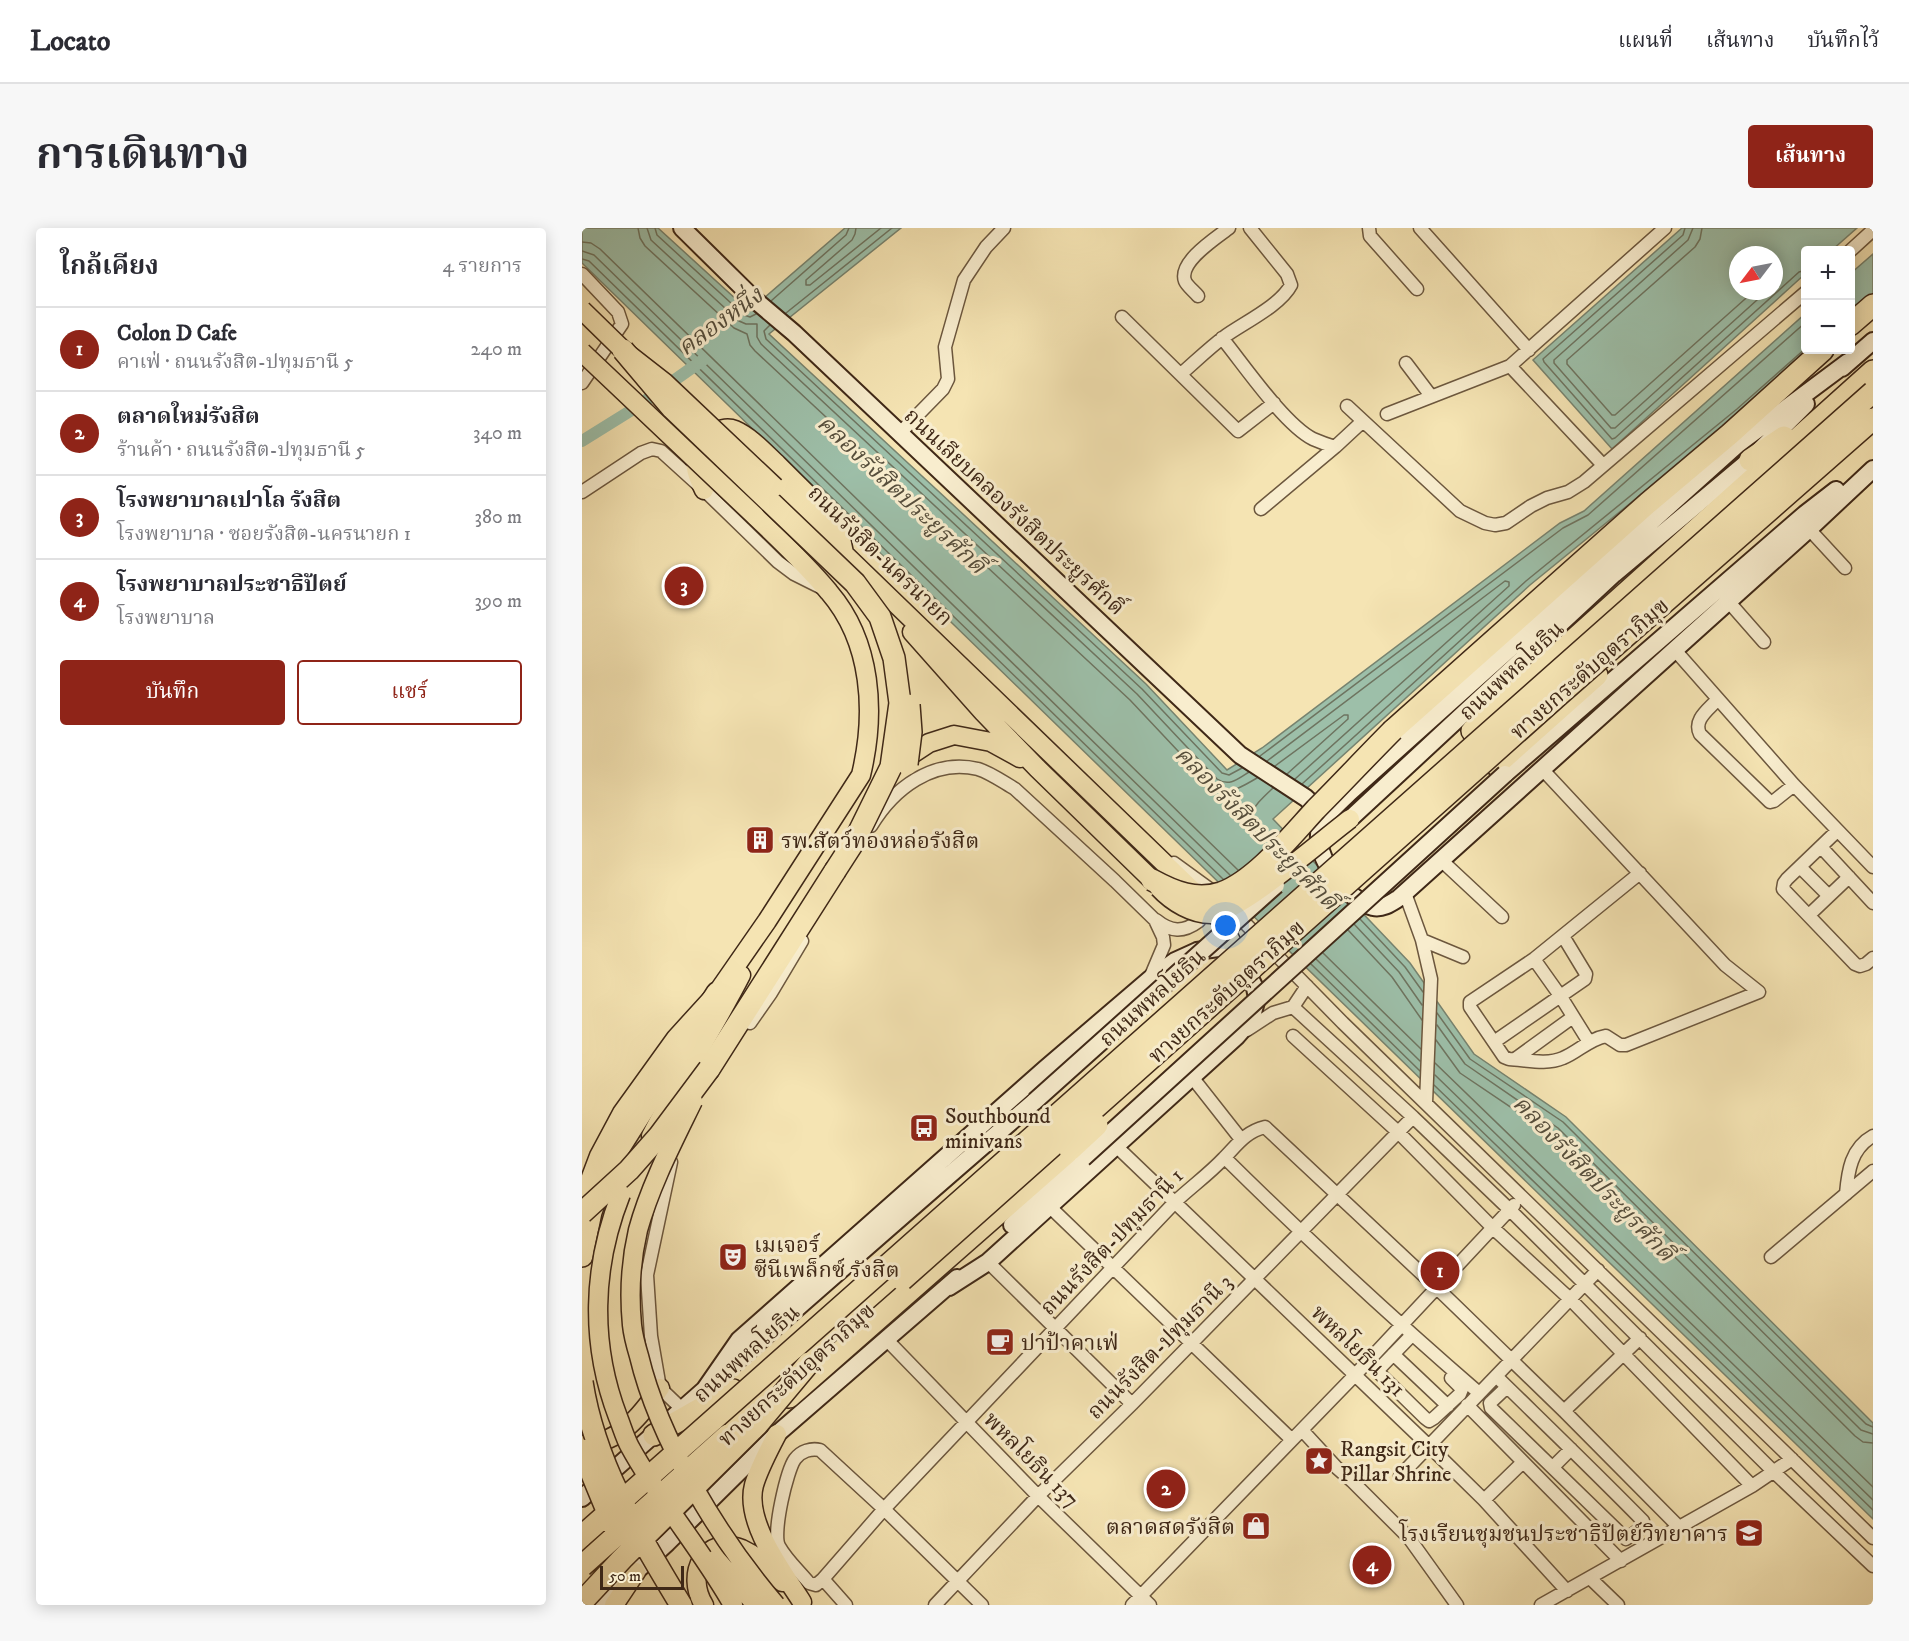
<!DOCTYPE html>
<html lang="th">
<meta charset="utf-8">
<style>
:root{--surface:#fff;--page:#f7f7f7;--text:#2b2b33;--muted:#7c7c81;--line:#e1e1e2;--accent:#8f2418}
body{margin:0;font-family:"IM FELL DW Pica","Noto Serif Thai",serif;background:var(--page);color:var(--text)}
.controls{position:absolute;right:18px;top:18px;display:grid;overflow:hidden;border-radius:6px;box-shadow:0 3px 15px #0003}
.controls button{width:54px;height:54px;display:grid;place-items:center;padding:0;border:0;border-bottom:2px solid var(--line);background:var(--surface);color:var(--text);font:30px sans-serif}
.compass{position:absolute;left:1147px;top:18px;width:54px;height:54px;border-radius:50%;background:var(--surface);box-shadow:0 3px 15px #0003;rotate:238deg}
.scale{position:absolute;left:18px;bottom:15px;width:84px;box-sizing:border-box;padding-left:6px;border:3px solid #3f2817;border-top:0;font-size:16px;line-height:21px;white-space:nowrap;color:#3f2817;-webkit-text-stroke:4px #f8edce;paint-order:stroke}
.you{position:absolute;left:644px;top:698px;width:21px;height:21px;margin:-15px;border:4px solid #fff;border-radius:50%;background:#1a73e8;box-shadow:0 0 0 9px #1a73e833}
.badge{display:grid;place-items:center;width:39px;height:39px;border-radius:50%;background:var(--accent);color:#fff;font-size:20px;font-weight:700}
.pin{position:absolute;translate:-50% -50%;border:3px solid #fff;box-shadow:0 2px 6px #0006}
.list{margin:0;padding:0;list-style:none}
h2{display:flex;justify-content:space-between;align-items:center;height:78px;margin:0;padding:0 24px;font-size:26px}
h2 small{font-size:20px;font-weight:400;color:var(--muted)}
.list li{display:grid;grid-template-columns:39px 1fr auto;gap:18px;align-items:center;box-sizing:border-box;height:84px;padding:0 24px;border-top:2px solid var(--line)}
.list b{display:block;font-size:22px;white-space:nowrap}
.list p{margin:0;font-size:20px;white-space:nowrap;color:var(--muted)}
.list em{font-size:20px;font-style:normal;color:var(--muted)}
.actions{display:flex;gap:12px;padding:18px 24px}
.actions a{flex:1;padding:14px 0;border:2px solid var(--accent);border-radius:6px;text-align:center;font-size:21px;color:var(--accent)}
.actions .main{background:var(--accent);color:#fff}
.map{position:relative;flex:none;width:1291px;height:1377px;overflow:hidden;border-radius:6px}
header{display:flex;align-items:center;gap:36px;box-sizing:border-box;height:84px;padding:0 30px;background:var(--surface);border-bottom:2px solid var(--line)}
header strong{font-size:28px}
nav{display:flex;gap:33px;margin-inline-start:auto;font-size:21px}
.intro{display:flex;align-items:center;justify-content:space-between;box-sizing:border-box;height:144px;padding:0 36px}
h1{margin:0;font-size:42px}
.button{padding:15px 27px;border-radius:6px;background:var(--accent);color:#fff;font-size:21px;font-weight:700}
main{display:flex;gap:36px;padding:0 36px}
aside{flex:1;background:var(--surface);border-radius:6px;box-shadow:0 3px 15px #0003}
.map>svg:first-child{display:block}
.water{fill:#9dbfa9;stroke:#77836f;stroke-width:1.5;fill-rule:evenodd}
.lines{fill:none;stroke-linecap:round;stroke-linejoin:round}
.shore{stroke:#6e7460;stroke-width:1.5}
.canal{stroke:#9dbfa9;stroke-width:12}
.street-casing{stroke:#6c573e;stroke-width:15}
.secondary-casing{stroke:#3f2817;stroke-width:20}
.primary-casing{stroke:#3f2817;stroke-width:21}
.highway-casing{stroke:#3f2817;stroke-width:24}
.street{stroke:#f8edce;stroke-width:12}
.secondary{stroke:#f8edce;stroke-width:16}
.primary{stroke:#f5e4b3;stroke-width:18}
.highway{stroke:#f5e4b3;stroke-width:21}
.secondary-bridge-casing{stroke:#3f2817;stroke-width:20;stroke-linecap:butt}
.primary-bridge-casing{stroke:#3f2817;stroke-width:21;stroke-linecap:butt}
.highway-bridge-casing{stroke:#3f2817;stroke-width:24;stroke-linecap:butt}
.secondary-bridge{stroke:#f8edce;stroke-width:16}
.primary-bridge{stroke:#f5e4b3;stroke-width:18}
.highway-bridge{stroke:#f5e4b3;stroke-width:21}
.labels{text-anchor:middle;stroke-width:6;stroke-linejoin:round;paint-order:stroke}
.street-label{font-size:22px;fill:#3f2817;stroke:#f8edce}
.poi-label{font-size:22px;fill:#3f2817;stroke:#f8edce;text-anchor:start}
.water-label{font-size:24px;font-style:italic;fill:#564e3c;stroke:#f8edce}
</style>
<header>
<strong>Locato</strong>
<nav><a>แผนที่</a><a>เส้นทาง</a><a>บันทึกไว้</a></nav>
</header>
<div class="intro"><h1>การเดินทาง</h1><a class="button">เส้นทาง</a></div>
<main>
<aside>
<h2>ใกล้เคียง<small>4 รายการ</small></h2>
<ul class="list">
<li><span class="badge">1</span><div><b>Colon D Cafe</b><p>คาเฟ่ · ถนนรังสิต-ปทุมธานี 5</p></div><em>240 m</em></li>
<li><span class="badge">2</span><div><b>ตลาดใหม่รังสิต</b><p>ร้านค้า · ถนนรังสิต-ปทุมธานี 5</p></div><em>340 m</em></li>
<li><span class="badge">3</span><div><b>โรงพยาบาลเปาโล รังสิต</b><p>โรงพยาบาล · ซอยรังสิต-นครนายก 1</p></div><em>380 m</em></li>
<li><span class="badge">4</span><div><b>โรงพยาบาลประชาธิปัตย์</b><p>โรงพยาบาล</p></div><em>390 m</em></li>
</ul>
<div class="actions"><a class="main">บันทึก</a><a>แชร์</a></div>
</aside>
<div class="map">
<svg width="1291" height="1377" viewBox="0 0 1291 1377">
<rect width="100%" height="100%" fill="#f5e4b3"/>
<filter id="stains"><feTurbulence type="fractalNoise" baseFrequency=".00333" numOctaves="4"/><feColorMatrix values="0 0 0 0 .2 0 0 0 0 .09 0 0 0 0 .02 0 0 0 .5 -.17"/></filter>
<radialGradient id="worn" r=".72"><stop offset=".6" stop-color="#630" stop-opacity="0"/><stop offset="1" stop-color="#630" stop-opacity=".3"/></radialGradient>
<!-- water -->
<path class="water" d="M 0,0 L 76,0 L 167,83 L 263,0 L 319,0 L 187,106 L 564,456 L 645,542 L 680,520 L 978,295 L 1002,283 L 1223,86 L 1224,122 L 1231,122 L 1159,185 L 948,357 L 691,591 L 828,735 L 892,826 L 984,889 L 1291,1195 L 1291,1291 L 0,35 Z
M 1100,0 L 1275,0 L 1250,22 L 1224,22 L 1223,46 L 1030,221 L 951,132 ZM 1156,27 L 1192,27 L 1192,63 L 1156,63 Z
M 1291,26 L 1291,69 L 1268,88 L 1268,46 Z"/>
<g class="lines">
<!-- shore -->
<path class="shore" d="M 56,0 L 58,10 L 63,18 L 152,100 L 165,106 L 168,117 L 173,123 L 548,472 L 628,557 C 645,570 659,559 675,550
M 65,0 L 69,12 L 157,93 L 164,96 L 175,96 L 175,109 L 179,116 L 555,466 L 635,551 C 647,559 656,551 667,544
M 73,0 L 75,7 L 162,87 L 168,89 L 174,86
M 274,0 L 273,6 L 270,12 L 224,52 L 224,57 L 228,57 L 299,0
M 1103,0 L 1101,7 L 961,131 L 962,134 L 1030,211 L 1033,210 L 1217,44 L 1224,42
M 1111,0 L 1106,12 L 972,132 L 972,135 L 1029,200 L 1033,200 L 1185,63
M 1120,0 L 1118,11 L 1113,19 L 985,132 L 985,136 L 1030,187 L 1033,187 L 1172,63
M 0,14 L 9,15 L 18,21 L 656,642
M 0,23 L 12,27 L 648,647
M 0,31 L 7,33 L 641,651
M 189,73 L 264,7 L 267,0
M 204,85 L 310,0
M 188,97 L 182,103 L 184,111 L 560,461 L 640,545 L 647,547 L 660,540
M 678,528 L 981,300 L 1006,287 L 1224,94
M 685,533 L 923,353 L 927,354 L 927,358 L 713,551
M 693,538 L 762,487 L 766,487 L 766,491 L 705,546
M 720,556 L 944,353 L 1155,181 L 1224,120
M 684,617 C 660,591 667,582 691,560
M 778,691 L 823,739 L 841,764
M 772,696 L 817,744 L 840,777
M 766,702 L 810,749 L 840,792
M 741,725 L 839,821
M 734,731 L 838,833
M 729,736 L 838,843
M 855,785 L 888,831 L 981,894 L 1284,1196 L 1291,1199
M 855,797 L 883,836 L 976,900 L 1279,1202 L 1291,1206
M 854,812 L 878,845 L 970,907 L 1273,1208 L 1281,1214 L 1291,1215
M 853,835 L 1291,1259
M 853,847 L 1291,1272
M 852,857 L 1291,1282"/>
<!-- canal -->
<path class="canal" d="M 0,213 L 53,180 L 121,132"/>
<!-- street casing -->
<g class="street-casing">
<path id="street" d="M 787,0 L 788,8 L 835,61
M 838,0 L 947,122
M 1268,23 L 1291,2
M 0,46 L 36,84 L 40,96 L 0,155
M 616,68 C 612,63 605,58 603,53 C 596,34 634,10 647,0
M 540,89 L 656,203 L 692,175
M 640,110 C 662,137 702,196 731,211 C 738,214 746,217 753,219
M 824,135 L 849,168
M 928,138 L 1021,237
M 599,146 C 613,134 627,120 642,109 C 661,95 698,78 709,57 L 705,46 L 668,0
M 765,178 L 878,283 L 903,295 L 913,297 L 924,295 L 949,278 L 965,270 L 986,264 L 1002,254 L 1224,64
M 805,186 L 928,138 L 1083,0
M 318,205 L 361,161 L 366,151 L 363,119 L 382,52 L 404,19 L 422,0
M 0,264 L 59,225 L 70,221 L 79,223 L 122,262 L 196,334 L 212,346 L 240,360
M 679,281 L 753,219 L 781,193
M 1227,301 L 1263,340
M 1146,373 L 1182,414
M 1092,421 L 1212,557 L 1291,639
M 1135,472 C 1126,482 1111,492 1118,506 L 1188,574 L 1192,573 L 1212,557
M 961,542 L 1143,737 L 1177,764 L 1044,817 L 1038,817 L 1024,808 C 1007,811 996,824 981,830 C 965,837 945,832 927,831 L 922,829 L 888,779 L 888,774 L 952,731 L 1058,645
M 289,598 C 311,561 351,530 396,541 C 409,545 421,554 433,561 L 533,653 L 573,692 L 581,709 L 582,717 L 568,750
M 1255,603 L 1205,651 L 1202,655 L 1201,661 L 1273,736 L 1278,738 L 1284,736 L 1291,730
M 1239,619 L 1291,675
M 860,633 L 920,689
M 592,635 L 636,667
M 1218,639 L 1246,667
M 823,665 L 840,712 L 849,751 L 844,875
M 652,684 L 761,795 L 1291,1310
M 1227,687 L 1267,649
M 574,692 C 589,704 601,705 617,693 L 619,679
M 840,712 L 881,729
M 952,731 L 979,769 L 1007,814
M 711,779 L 725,758
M 168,795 L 189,765 L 220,713
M 665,802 L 691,785 L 711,779 L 831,889 L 928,982 L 1192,1244 L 1291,1338
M 711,808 L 816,904 L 911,1000 L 988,1071 L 1170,1258
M 912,814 L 1003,751 L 1004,746 L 981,708
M 933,831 L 991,789
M 610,849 L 658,910
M 534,918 L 846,1217 L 902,1272 L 985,1363
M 643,930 C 725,1011 809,1089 897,1165
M 89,934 L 65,1047 L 69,1108 L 78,1160 L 101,1182
M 1264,966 C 1266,943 1269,920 1291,908
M 467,978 L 709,1211
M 1189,1029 L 1291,943
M 406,1034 L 550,1176
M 826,1111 L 795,1143 L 843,1190 L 847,1193 L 852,1190 L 878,1166 L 880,1161 L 869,1150
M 305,1112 L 456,1268 L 568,1377
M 811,1126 L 866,1178
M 914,1148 C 963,1196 1013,1244 1061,1293 L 1062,1298 L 1044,1311 L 1041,1308 L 909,1180 L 908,1175 L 925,1159
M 885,1177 L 1039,1333
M 982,1183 L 1058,1110
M 720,1202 L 755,1240 L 770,1253 L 827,1310 L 875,1377
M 971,1239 L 989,1221
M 818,1248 L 1016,1042
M 902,1272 L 941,1234
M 1008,1350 L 1036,1377
M 241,1351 L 302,1281 L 593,974 C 609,959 627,946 642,930 C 655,917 663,904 683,899 L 855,1060 L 982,1183 L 1098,1300
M 264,1377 L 241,1351 L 234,1357 L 227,1355 C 217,1343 204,1331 197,1318 C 190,1305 205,1242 213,1231 C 219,1223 229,1220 238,1222 L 302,1281 L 400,1377
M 353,1377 L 456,1268 L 550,1176 L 831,889
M 550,1377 L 773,1147 L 932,977
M 959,1377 L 1170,1258 L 1210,1231"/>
</g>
<!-- secondary casing -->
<g class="secondary-casing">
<path id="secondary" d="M 100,0 L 173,72 L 212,105 L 658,527 L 724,570 L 743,588
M 1266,134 L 1156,216 L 767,565 C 757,575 743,586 738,601 C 730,628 766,673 791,679 C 801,681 809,675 817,670 L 1227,301 L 1291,241
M 1260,140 L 1291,113
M 923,546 L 1223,286 L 1254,262
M 768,591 L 1032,346 L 1168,232 L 1224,176
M 430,997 L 501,930
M 123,1161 L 157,1112 L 463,841 L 568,751 L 593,733 L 615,723 L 636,720 L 645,723 L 661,736 L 673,760 L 675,770 L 669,792 L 655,808 L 406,1034 L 367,1059
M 0,1270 C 150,1137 301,1004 453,873
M 17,1377 L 85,1315 L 195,1206 L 375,1050"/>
</g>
<!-- primary casing -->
<g class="primary-casing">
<path id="primary" d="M 193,259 L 610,662 L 637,690 L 661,736
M 122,262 C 114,246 108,230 121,215 C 128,206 141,197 153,202 C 169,209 183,225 196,237 C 213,254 231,272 249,289 L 257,301 L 262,325
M 330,404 L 401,484 L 455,540 L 570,652
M 318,534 L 347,515 L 372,507 L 409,514 L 438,530
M 69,908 C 97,853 131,802 159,747
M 0,973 L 17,928 L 40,885 L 94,810 L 135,765 L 185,693 L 279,547 C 294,485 290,414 247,364 C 225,337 199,313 173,288
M 195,1206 C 187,1222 177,1240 172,1257 C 162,1294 201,1344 220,1374
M 4,1216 C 38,1215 60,1186 78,1160
M 32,1377 L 54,1344
M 122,1377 C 103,1347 122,1306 160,1321 C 176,1328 188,1342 200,1354"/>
</g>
<!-- highway casing -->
<g class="highway-casing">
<path id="highway" d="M 1268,97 L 1291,77
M 1168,232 L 1202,209
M 811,502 L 1066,275 L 1148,206 L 1241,122
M 890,503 L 1291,143
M 914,537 L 1015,447
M 127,841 L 253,643
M 0,1028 L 9,984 L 25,939 L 135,765
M 207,1169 L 488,922
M 72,1207 L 151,1162"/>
</g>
<!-- street -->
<use href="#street" class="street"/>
<!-- secondary -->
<use href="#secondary" class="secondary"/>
<!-- primary -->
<use href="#primary" class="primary"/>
<!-- highway -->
<use href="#highway" class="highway"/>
<!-- secondary-bridge casing -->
<g class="secondary-bridge-casing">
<path id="secondary-bridge" d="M 453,873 L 694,657
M 501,930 L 923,546"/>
</g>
<!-- primary-bridge casing -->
<g class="primary-bridge-casing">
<path id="primary-bridge" d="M 0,82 L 41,122 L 82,154 L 193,259
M 0,124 L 173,288
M 577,660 C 590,674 611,687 631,686 C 659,683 741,611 768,591
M 111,873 C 91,914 68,958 56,1002 C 49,1032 47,1066 50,1097 C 51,1107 54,1118 57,1128 C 77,1212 138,1312 194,1377
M 39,966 C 10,1039 8,1116 36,1189 C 40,1199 43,1210 48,1219 C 78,1274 120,1322 151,1377
M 134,1331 L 174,1377"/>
</g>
<!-- highway-bridge casing -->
<g class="highway-bridge-casing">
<path id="highway-bridge" d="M 41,122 L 90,180 L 273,355 L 298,389 L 312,430 L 318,475 L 309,539 L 273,612 L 253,643
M 325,536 L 329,504 L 327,477
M 570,652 C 592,664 614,673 639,665 C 673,653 710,607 734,581 C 760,555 785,528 811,502
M 488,922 L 515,897
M 0,985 L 47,942 L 77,908 L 127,841
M 320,1052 L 978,466 L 1291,191
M 0,1154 C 13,1237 56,1306 99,1377
M 0,1222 L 31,1297
M 0,1308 L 1291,164
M 0,1338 L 146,1207
M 0,1374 L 40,1331 L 175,1197 L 227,1135"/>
</g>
<!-- secondary-bridge -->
<use href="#secondary-bridge" class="secondary-bridge"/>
<!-- primary-bridge -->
<use href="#primary-bridge" class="primary-bridge"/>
<!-- highway-bridge -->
<use href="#highway-bridge" class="highway-bridge"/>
</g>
<!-- icons -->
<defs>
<g id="building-square" transform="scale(1.5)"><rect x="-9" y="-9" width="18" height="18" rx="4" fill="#8f2418" stroke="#f8edce"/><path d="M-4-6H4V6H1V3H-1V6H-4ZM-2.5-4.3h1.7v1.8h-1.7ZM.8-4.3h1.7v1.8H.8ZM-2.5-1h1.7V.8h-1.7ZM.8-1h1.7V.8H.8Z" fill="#fff"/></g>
<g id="bus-square" transform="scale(1.5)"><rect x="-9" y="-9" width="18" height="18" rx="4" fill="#8f2418" stroke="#f8edce"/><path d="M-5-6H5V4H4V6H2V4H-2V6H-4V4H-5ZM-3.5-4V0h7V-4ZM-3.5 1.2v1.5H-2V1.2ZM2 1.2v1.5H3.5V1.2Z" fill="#fff"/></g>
<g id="theatre-square" transform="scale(1.5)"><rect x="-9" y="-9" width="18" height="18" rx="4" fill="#8f2418" stroke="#f8edce"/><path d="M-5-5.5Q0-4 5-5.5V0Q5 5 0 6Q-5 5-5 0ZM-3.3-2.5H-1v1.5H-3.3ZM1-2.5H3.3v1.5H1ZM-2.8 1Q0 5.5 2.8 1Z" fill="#fff"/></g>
<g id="cafe-square" transform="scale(1.5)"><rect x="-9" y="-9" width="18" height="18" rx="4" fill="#8f2418" stroke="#f8edce"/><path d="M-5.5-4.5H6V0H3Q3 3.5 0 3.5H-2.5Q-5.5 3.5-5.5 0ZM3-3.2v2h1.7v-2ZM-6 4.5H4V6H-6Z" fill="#fff"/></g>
<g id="sight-square" transform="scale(1.5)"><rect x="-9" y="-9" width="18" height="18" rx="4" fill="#8f2418" stroke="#f8edce"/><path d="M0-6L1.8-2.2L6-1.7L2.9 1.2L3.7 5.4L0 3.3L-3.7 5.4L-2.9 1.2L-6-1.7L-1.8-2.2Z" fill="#fff"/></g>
<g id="shop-square" transform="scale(1.5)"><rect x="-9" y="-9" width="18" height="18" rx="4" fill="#8f2418" stroke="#f8edce"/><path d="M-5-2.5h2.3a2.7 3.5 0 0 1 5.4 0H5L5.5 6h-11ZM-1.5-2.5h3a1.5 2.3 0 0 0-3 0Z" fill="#fff"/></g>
<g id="school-square" transform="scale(1.5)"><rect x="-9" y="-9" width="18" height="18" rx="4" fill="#8f2418" stroke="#f8edce"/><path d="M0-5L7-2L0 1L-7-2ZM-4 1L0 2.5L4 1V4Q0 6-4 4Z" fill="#fff"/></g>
</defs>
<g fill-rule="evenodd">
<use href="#building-square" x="178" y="612"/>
<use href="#bus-square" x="342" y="900"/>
<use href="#theatre-square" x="151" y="1029"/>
<use href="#cafe-square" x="418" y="1114"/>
<use href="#sight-square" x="737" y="1233"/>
<use href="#shop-square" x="674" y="1298"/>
<use href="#school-square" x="1167" y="1305"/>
</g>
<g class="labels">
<!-- street labels -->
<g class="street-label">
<text transform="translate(433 283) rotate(43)" y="8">ถนนเลียบคลองรังสิตประยูรศักดิ์</text>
<text transform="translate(299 327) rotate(44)" y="8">ถนนรังสิต-นครนายก</text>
<text transform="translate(1007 440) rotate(-41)" y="8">ทางยกระดับอุตราภิมุข</text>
<text transform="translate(929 442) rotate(-43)" y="8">ถนนพหลโยธิน</text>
<text transform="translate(644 763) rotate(-42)" y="8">ทางยกระดับอุตราภิมุข</text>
<text transform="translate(570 769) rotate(-42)" y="8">ถนนพหลโยธิน</text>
<text transform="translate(529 1013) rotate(-46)" y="8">ถนนรังสิต-ปทุมธานี 1</text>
<text transform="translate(577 1118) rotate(-45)" y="8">ถนนรังสิต-ปทุมธานี 3</text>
<text transform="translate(777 1122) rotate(44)" y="8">พหลโยธิน 131</text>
<text transform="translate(164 1125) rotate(-42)" y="8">ถนนพหลโยธิน</text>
<text transform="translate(214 1146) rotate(-42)" y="8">ทางยกระดับอุตราภิมุข</text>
<text transform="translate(450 1231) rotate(45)" y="8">พหลโยธิน 137</text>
</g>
<!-- poi labels -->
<g class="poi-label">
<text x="199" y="620">รพ.สัตว์ทองหล่อรังสิต</text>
<text x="363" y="895">Southbound<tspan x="363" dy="25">minivans</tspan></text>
<text x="172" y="1024">เมเจอร์<tspan x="172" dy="25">ซีนีเพล็กซ์ รังสิต</tspan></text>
<text x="439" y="1122">ปาป้าคาเฟ่</text>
<text x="758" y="1228">Rangsit City<tspan x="758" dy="25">Pillar Shrine</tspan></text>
<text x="653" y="1306" text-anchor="end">ตลาดสดรังสิต</text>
<text x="1146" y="1313" text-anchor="end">โรงเรียนชุมชนประชาธิปัตย์วิทยาคาร</text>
</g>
<!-- water labels -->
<g class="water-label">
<text transform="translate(138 93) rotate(-36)" y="8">คลองหนึ่ง</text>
<text transform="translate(320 266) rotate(43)" y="8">คลองรังสิตประยูรศักดิ์</text>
<text transform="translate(675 600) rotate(45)" y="8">คลองรังสิตประยูรศักดิ์</text>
<text transform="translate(1012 950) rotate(46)" y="8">คลองรังสิตประยูรศักดิ์</text>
</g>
</g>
<rect width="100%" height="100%" filter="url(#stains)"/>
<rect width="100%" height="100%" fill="url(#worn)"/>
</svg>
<div class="controls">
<button>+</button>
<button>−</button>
</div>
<svg class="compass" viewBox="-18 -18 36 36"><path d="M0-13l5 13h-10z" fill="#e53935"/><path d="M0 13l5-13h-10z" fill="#7c7c81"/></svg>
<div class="scale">50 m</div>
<div class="you"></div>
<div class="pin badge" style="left:858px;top:1043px">1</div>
<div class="pin badge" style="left:584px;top:1261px">2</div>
<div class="pin badge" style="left:102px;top:358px">3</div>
<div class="pin badge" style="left:790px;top:1337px">4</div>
</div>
</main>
